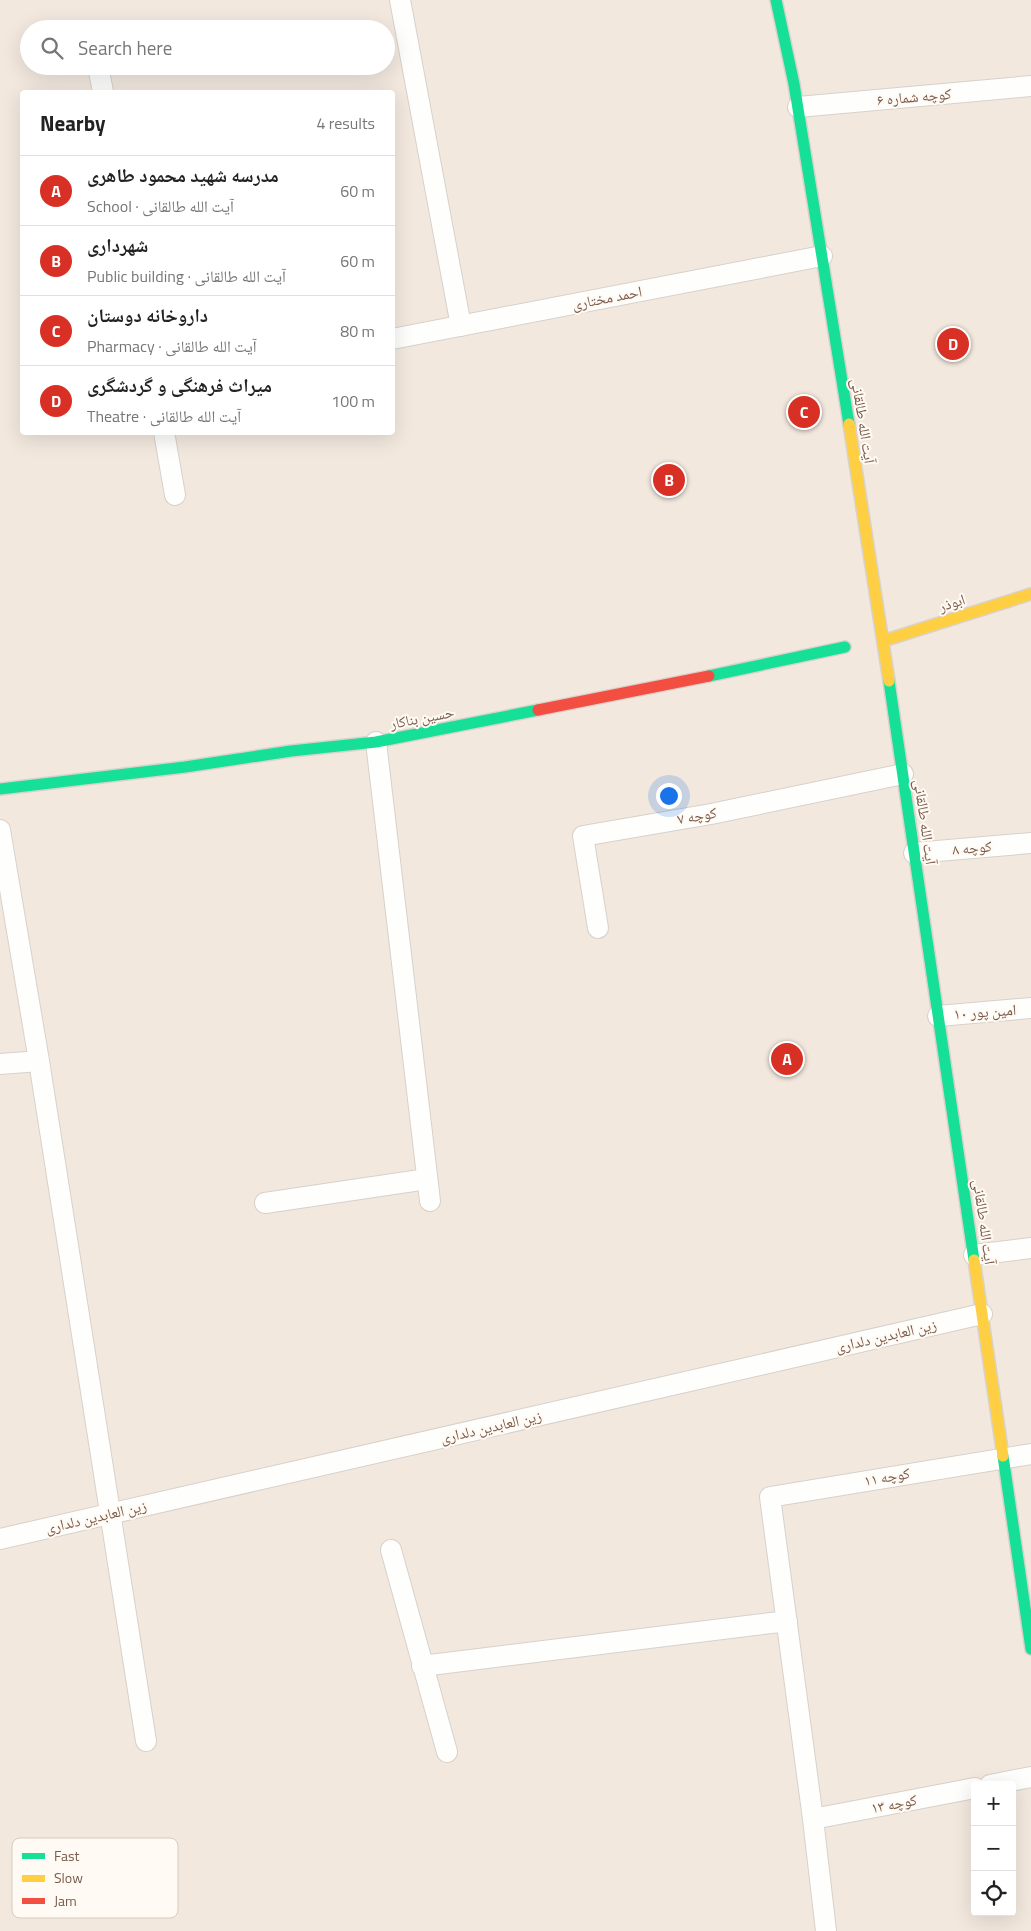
<!DOCTYPE html>
<meta charset="utf-8">
<style>
:root{--surface:#fff;--page:#f2f2f2;--text:#222;--muted:#767676;--line:#e0e0e0;--accent:#d93025}
body{margin:0;font-family:"Titillium Web","Noto Naskh Arabic",sans-serif;background:var(--page);color:var(--text)}
.controls{position:absolute;right:15px;bottom:15px;display:grid;overflow:hidden;border-radius:5px;box-shadow:0 5px 20px #0002}
.controls button{width:45px;height:45px;display:grid;place-items:center;padding:0;border:0;border-bottom:1px solid var(--line);background:var(--surface);color:var(--text);font:25px sans-serif}
.you{position:absolute;left:668px;top:795px;width:18px;height:18px;margin:-12px;border:4px solid #fff;border-radius:50%;background:#1a73e8;box-shadow:0 0 0 8px #1a73e833}
.badge{display:grid;place-items:center;width:32px;height:32px;border-radius:50%;background:var(--accent);color:#fff;font-size:16px;font-weight:700}
.pin{position:absolute;translate:-50% -50%;border:2px solid #fff;box-shadow:0 1px 5px #0006}
.list{margin:0;padding:0;list-style:none}
h2{display:flex;justify-content:space-between;align-items:center;height:65px;margin:0;padding:0 20px;font-size:21px}
h2 small{font-size:16px;font-weight:400;color:var(--muted)}
.list li{display:grid;grid-template-columns:32px 1fr auto;gap:15px;align-items:center;box-sizing:border-box;height:70px;padding:0 20px;border-top:1px solid var(--line)}
.list b{display:block;font-size:19px;white-space:nowrap}
.list p{margin:0;font-size:16px;white-space:nowrap;color:var(--muted)}
.list em{font-size:16px;font-style:normal;color:var(--muted)}
.icon{flex:none;width:28px;height:28px;fill:none;stroke:currentColor;stroke-width:2;stroke-linecap:round;stroke-linejoin:round}
.map{position:relative;flex:none;width:1031px;height:1931px;overflow:hidden}
.search{position:absolute;background:var(--surface);box-shadow:0 5px 20px #0002;left:20px;top:20px;width:375px;height:55px;display:flex;align-items:center;gap:12px;box-sizing:border-box;padding:0 18px;border-radius:28px;color:var(--muted);font-size:19px}
.panel{position:absolute;background:var(--surface);box-shadow:0 5px 20px #0002;left:20px;top:90px;width:375px;height:345px;border-radius:5px}
.map>svg:first-child{display:block}
.residential{fill:#f2e8de;fill-rule:evenodd}
.lines{fill:none;stroke-linecap:round;stroke-linejoin:round}
.lane-casing{stroke:#d7d1cb;stroke-width:22}
.fast-casing{stroke:#d9d2cb;stroke-width:14}
.slow-casing{stroke:#d9d2cb;stroke-width:14}
.jam-casing{stroke:#d9d2cb;stroke-width:14}
.lane{stroke:#fefefd;stroke-width:20}
.fast{stroke:#16e098;stroke-width:11}
.slow{stroke:#ffcf43;stroke-width:11}
.jam{stroke:#f24e42;stroke-width:11}
.labels{text-anchor:middle;stroke-width:4;stroke-linejoin:round;paint-order:stroke}
.street-label{font-size:15px;fill:#7a5c4d;stroke:#fffaf3}
.key{fill:#fffaf3;stroke:#d7cbc1;stroke-width:1}
.key-label{font-size:14px;fill:#7a5c4d}
</style>
<div class="map">
<svg width="1031" height="1931" viewBox="0 0 1031 1931">
<rect width="100%" height="100%" fill="#f9f5f0"/>
<!-- residential -->
<path class="residential" d="M 0,0 L 1031,0 L 1031,1931 L 0,1931 ZM 29,29 L 386,29 L 386,66 L 29,66 ZM 22,92 L 392,92 L 392,432 L 22,432 ZM 975,1785 L 1012,1785 L 1012,1912 L 975,1912 Z"/>
<g class="lines">
<!-- lane casing -->
<g class="lane-casing">
<path id="lane" d="M 400,0 L 461,326
M 98,66 L 103,92
M 798,107 L 1031,86
M 392,339 L 822,256
M 164,432 L 175,495
M 376,742 L 430,1201
M 0,830 L 39,1061 L 146,1741
M 914,853 L 1031,843
M 598,928 L 583,836 L 711,814 L 903,774
M 938,1016 L 1031,1008
M 0,1064 L 39,1061
M 265,1203 L 427,1179
M 974,1255 L 1031,1248
M 0,1539 L 982,1314
M 391,1550 L 447,1752
M 422,1666 L 787,1621
M 990,1785 L 1031,1777
M 813,1819 L 975,1788
M 826,1931 L 813,1819 L 770,1497 L 1031,1454"/>
</g>
<!-- fast casing -->
<g class="fast-casing">
<path id="fast" d="M 776,0 L 794,84 L 849,424
M 709,676 L 845,647
M 889,681 L 974,1260
M 0,789 L 185,767 L 291,751 L 376,742 L 538,710
M 1003,1456 L 1031,1649"/>
</g>
<!-- slow casing -->
<g class="slow-casing">
<path id="slow" d="M 849,424 L 889,681
M 883,641 L 1031,594
M 974,1260 L 1003,1456"/>
</g>
<!-- jam casing -->
<g class="jam-casing">
<path id="jam" d="M 538,710 L 709,676"/>
</g>
<!-- lane -->
<use href="#lane" class="lane"/>
<!-- fast -->
<use href="#fast" class="fast"/>
<!-- slow -->
<use href="#slow" class="slow"/>
<!-- jam -->
<use href="#jam" class="jam"/>
</g>
<g class="labels">
<!-- street labels -->
<g class="street-label">
<text transform="translate(914 97) rotate(-5)" y="5">کوچه شماره ۶</text>
<text transform="translate(607 298) rotate(-11)" y="5">احمد مختاری</text>
<text transform="translate(863 421) rotate(81)" y="5">آیت الله طالقانی</text>
<text transform="translate(952 603) rotate(-18)" y="5">ابوذر</text>
<text transform="translate(422 718) rotate(-11)" y="5">حسین بناکار</text>
<text transform="translate(697 816) rotate(-10)" y="5">کوچه ۷</text>
<text transform="translate(925 822) rotate(82)" y="5">آیت الله طالقانی</text>
<text transform="translate(972 848) rotate(-5)" y="5">کوچه ۸</text>
<text transform="translate(985 1012) rotate(-4)" y="5">امین پور ۱۰</text>
<text transform="translate(984 1222) rotate(82)" y="5">آیت الله طالقانی</text>
<text transform="translate(886 1336) rotate(-13)" y="5">زین العابدین دلداری</text>
<text transform="translate(491 1427) rotate(-13)" y="5">زین العابدین دلداری</text>
<text transform="translate(887 1477) rotate(-10)" y="5">کوچه ۱۱</text>
<text transform="translate(96 1517) rotate(-13)" y="5">زین العابدین دلداری</text>
<text transform="translate(894 1804) rotate(-11)" y="5">کوچه ۱۳</text>
</g>
</g>
<!-- legend -->
<rect x="12" y="1838" width="166" height="80" rx="8" class="key"/>
<rect x="22" y="1853" width="23" height="6" fill="#16e098"/>
<rect x="22" y="1875" width="23" height="7" fill="#ffcf43"/>
<rect x="22" y="1898" width="23" height="6" fill="#f24e42"/>
<g class="key-label">
<text x="54" y="1861">Fast</text>
<text x="54" y="1883">Slow</text>
<text x="54" y="1906">Jam</text>
</g>
</svg>
<div class="controls">
<button>+</button>
<button>−</button>
<button><svg class="icon" aria-label="locate" viewBox="0 0 24 24"><circle cx="12" cy="12" r="6"/><path d="M12 2v4M12 18v4M2 12h4M18 12h4"/></svg></button>
</div>
<div class="you"></div>
<div class="pin badge" style="left:787px;top:1059px">A</div>
<div class="pin badge" style="left:669px;top:480px">B</div>
<div class="pin badge" style="left:804px;top:412px">C</div>
<div class="pin badge" style="left:953px;top:344px">D</div>
<div class="search"><svg class="icon" aria-label="search" viewBox="0 0 24 24"><circle cx="10" cy="10" r="6"/><path d="M15 15l6 6"/></svg>Search here</div>
<section class="panel">
<h2>Nearby<small>4 results</small></h2>
<ul class="list">
<li><span class="badge">A</span><div><b>مدرسه شهید محمود طاهری</b><p>School · آیت الله طالقانی</p></div><em>60 m</em></li>
<li><span class="badge">B</span><div><b>شهرداری</b><p>Public building · آیت الله طالقانی</p></div><em>60 m</em></li>
<li><span class="badge">C</span><div><b>داروخانه دوستان</b><p>Pharmacy · آیت الله طالقانی</p></div><em>80 m</em></li>
<li><span class="badge">D</span><div><b>میراث فرهنگی و گردشگری</b><p>Theatre · آیت الله طالقانی</p></div><em>100 m</em></li>
</ul>
</section>
</div>
